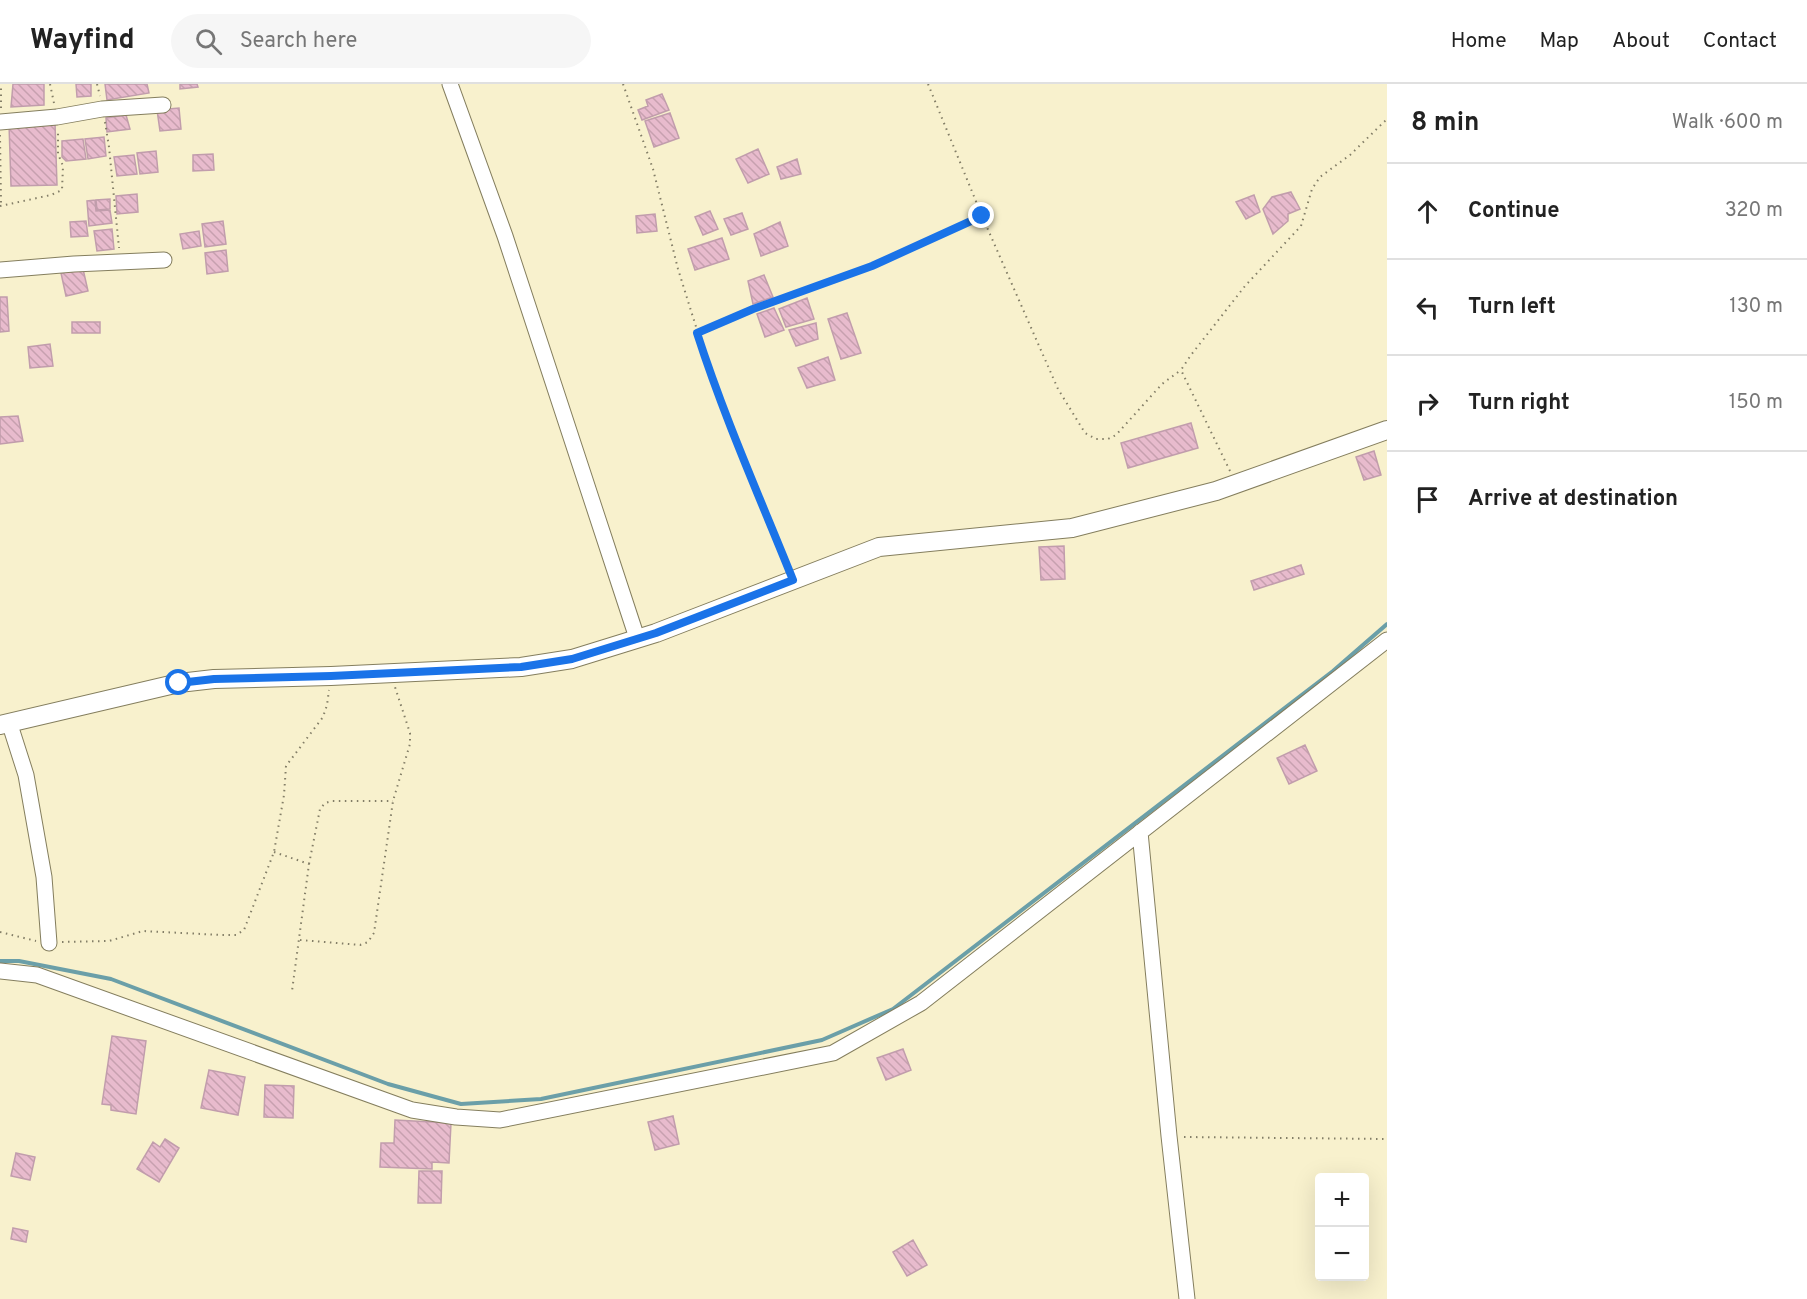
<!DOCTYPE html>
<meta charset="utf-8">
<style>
:root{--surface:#fff;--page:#f6f6f6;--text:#222;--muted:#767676;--line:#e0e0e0}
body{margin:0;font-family:Overpass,sans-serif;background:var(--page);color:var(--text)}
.controls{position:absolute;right:18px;bottom:18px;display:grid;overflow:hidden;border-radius:6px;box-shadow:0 6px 24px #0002}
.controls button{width:54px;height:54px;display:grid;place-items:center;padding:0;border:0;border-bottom:2px solid var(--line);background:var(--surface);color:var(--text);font:30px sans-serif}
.stop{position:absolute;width:18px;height:18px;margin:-14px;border:4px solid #1a73e8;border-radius:50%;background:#fff}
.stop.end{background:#1a73e8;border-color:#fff;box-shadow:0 2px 6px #0008}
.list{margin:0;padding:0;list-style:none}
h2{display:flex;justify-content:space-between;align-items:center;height:78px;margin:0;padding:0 24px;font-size:26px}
h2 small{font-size:20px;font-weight:400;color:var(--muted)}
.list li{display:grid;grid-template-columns:39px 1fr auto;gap:18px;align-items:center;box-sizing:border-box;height:96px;padding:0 24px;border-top:2px solid var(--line)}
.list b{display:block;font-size:22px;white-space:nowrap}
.list em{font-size:20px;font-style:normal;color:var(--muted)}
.icon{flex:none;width:33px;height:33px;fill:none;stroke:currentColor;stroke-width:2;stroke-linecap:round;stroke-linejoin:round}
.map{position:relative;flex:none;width:1387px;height:1215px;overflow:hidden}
header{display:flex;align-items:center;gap:36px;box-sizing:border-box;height:84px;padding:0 30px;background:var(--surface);border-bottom:2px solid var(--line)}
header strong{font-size:28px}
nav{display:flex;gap:33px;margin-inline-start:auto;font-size:21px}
.search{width:420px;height:54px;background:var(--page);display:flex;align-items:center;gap:15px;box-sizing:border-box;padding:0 21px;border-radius:33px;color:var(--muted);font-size:22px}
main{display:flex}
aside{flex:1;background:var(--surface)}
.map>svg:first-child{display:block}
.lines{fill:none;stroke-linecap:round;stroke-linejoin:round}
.stream{stroke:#6b9fa8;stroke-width:4}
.building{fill:url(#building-back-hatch);stroke:#c19dac;stroke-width:1.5}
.minor-casing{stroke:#847e5e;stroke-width:17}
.tertiary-casing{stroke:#847e5e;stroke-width:20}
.path{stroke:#837e67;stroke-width:2;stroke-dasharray:1.5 4.5;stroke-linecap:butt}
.minor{stroke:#fff;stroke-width:15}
.tertiary{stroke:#fff;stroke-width:18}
.route{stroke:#1a73e8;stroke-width:8}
</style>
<header>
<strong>Wayfind</strong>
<div class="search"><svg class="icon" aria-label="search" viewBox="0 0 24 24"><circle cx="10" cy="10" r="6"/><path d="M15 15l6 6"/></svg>Search here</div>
<nav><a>Home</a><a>Map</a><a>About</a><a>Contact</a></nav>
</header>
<main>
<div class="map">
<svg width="1387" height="1215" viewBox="0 0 1387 1215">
<defs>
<pattern id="building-back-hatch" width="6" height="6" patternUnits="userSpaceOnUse" patternTransform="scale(1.5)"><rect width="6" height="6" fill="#e8bbcd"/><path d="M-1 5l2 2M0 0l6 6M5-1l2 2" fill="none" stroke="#c7a0af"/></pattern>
</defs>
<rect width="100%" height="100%" fill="#f8f1cd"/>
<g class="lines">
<!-- stream -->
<path class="stream" d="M 0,877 L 19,877 L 111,895 L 388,1000 L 461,1020 L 541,1015 L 822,956 L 893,925 L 1333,587 L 1387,540"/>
</g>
<!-- building -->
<path class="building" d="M 13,0 L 44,0 L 44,21 L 11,23 Z
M 76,0 L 91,0 L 91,12 L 77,13 Z
M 105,0 L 147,0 L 149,9 L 107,16 Z
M 180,0 L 197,0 L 198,3 L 180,5 Z
M 662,10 L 669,26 L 642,36 L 638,26 L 648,22 L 646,16 Z
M 179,24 L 181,45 L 160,47 L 157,26 Z
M 670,29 L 679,54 L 654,63 L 645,37 Z
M 126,31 L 130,45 L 107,48 L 106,34 Z
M 55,39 L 57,101 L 11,102 L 9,40 Z
M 104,53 L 106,72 L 88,75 L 85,55 Z
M 83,55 L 86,75 L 66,77 L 62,73 L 62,57 Z
M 758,65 L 769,90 L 748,99 L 736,75 Z
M 156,67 L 158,88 L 140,90 L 137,69 Z
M 213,70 L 214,86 L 193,87 L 193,71 Z
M 134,71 L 137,90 L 117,92 L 114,73 Z
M 797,75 L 801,90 L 781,95 L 777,83 Z
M 1291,108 L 1300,125 L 1288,130 L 1288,137 L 1273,150 L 1263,125 L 1272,113 Z
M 137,110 L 138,128 L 117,130 L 116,112 Z
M 1254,111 L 1260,128 L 1246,135 L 1236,118 Z
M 110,115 L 110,125 L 97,126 L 96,116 Z
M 95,116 L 96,127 L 110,126 L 112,139 L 89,142 L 87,117 Z
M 710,127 L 718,145 L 703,151 L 695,133 Z
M 742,129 L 748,145 L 731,151 L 724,135 Z
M 655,130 L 657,147 L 637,149 L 636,132 Z
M 86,137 L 88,152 L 71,153 L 70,138 Z
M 223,137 L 226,160 L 205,163 L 202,140 Z
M 780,138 L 788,162 L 761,172 L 754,150 Z
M 112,145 L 114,165 L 97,167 L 94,147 Z
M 199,147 L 201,162 L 183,165 L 180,150 Z
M 722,154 L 729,175 L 695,186 L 688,165 Z
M 226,166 L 228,187 L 207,190 L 205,169 Z
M 83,185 L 88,207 L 66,212 L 61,189 Z
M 764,191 L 773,213 L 753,220 L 748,197 Z
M 0,213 L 7,213 L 9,247 L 0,248 Z
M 807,214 L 814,235 L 786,243 L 779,225 Z
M 774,224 L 784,246 L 765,253 L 757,230 Z
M 847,229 L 861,269 L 841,275 L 828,235 Z
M 72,238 L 100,238 L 100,249 L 72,249 Z
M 816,239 L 818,255 L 796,262 L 789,246 Z
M 50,260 L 53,282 L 30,284 L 28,263 Z
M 828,273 L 835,296 L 807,304 L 798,284 Z
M 18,332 L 23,357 L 0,360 L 0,333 Z
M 1191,339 L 1198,364 L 1128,384 L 1121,359 Z
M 1374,367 L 1381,391 L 1364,396 L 1356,373 Z
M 1064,462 L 1065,495 L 1041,496 L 1039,463 Z
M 1301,481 L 1304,490 L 1254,506 L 1251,497 Z
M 1305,661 L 1317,687 L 1289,700 L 1277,674 Z
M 112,952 L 146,957 L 136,1030 L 111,1026 L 111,1021 L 102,1020 Z
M 903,965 L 911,986 L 886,996 L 877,974 Z
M 209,986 L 245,993 L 238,1031 L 201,1024 Z
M 265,1001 L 294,1002 L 293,1034 L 264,1033 Z
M 673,1032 L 679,1060 L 655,1066 L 648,1038 Z
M 395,1036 L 451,1039 L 449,1079 L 432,1078 L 432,1085 L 380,1083 L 381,1059 L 394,1059 Z
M 165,1055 L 179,1064 L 159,1098 L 137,1085 L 153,1058 L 160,1063 Z
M 16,1069 L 35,1073 L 30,1096 L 11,1092 Z
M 419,1087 L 442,1087 L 441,1119 L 418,1119 Z
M 13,1144 L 28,1147 L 26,1158 L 11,1155 Z
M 913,1156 L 927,1181 L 907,1192 L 893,1168 Z"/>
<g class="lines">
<!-- minor casing -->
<g class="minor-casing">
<path id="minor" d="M 450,0 L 505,152 L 637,554
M 0,38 L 57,33 L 102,25 L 163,21
M 0,186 L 74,180 L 164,176
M 11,644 L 26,691 L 44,793 L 49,859
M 1140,748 L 1169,1052 L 1187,1215
M 0,887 L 37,891 L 412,1026 L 456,1033 L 500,1036 L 833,969 L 921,919 L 1387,556"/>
</g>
<!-- tertiary casing -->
<g class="tertiary-casing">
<path id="tertiary" d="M 0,641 L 179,599 L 214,595 L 331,592 L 521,583 L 572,575 L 656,549 L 879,463 L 1072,444 L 1216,407 L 1387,346"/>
</g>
<!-- path -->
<path class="path" d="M 50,0 L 54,19
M 97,0 L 100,12
M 623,0 L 653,85 L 678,185 L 707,278 L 787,482
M 928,0 L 982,132 L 1058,305 L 1085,349 L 1096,355 L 1108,355 L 1116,351 L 1162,300 L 1181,286
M 1,24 L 1,0
M 105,38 L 109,63 L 119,164
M 0,51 L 1,120
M 0,122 L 51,111 L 62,106 L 63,82 L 58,70 L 58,48
M 697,249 L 753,225 L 872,181 L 980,132
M 1230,387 L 1181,286 L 1191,271 L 1245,202 L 1301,142 L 1312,105 L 1320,93 L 1350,71 L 1387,35
M 274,768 L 309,780 L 292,907
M 309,780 L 320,725 L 325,719 L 332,717 L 393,717
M 0,848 L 36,857
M 300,856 L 360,861 L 368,858 L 374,849 L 393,717 L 410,660 L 410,649 L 395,603
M 62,858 L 109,857 L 143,847 L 221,851 L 236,851 L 244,846 L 274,768 L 284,711 L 286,682 L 323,633 L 327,621 L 329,606
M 1184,1053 L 1387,1055"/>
<!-- minor -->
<use href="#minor" class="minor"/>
<!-- tertiary -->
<use href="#tertiary" class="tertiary"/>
</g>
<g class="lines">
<!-- route -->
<path class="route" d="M 179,599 L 214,595 L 331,592 L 521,583 L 572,575 L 656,549 L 793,496 C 760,414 724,333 697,249 L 753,225 L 872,182 L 982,132"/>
</g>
</svg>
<div class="controls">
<button>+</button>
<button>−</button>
</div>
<div class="stop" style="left:179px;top:599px"></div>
<div class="stop end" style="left:982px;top:132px"></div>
</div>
<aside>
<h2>8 min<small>Walk · 600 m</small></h2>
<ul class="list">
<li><svg class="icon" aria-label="ahead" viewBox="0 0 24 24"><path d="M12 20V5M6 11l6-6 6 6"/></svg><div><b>Continue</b></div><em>320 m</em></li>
<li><svg class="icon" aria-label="left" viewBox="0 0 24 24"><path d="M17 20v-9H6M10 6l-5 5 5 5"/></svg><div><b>Turn left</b></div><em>130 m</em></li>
<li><svg class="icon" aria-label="right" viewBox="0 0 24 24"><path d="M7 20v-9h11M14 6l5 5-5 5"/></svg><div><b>Turn right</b></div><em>150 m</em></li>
<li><svg class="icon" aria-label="arrive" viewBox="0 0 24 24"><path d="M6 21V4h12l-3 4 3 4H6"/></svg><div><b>Arrive at destination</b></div></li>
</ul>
</aside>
</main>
